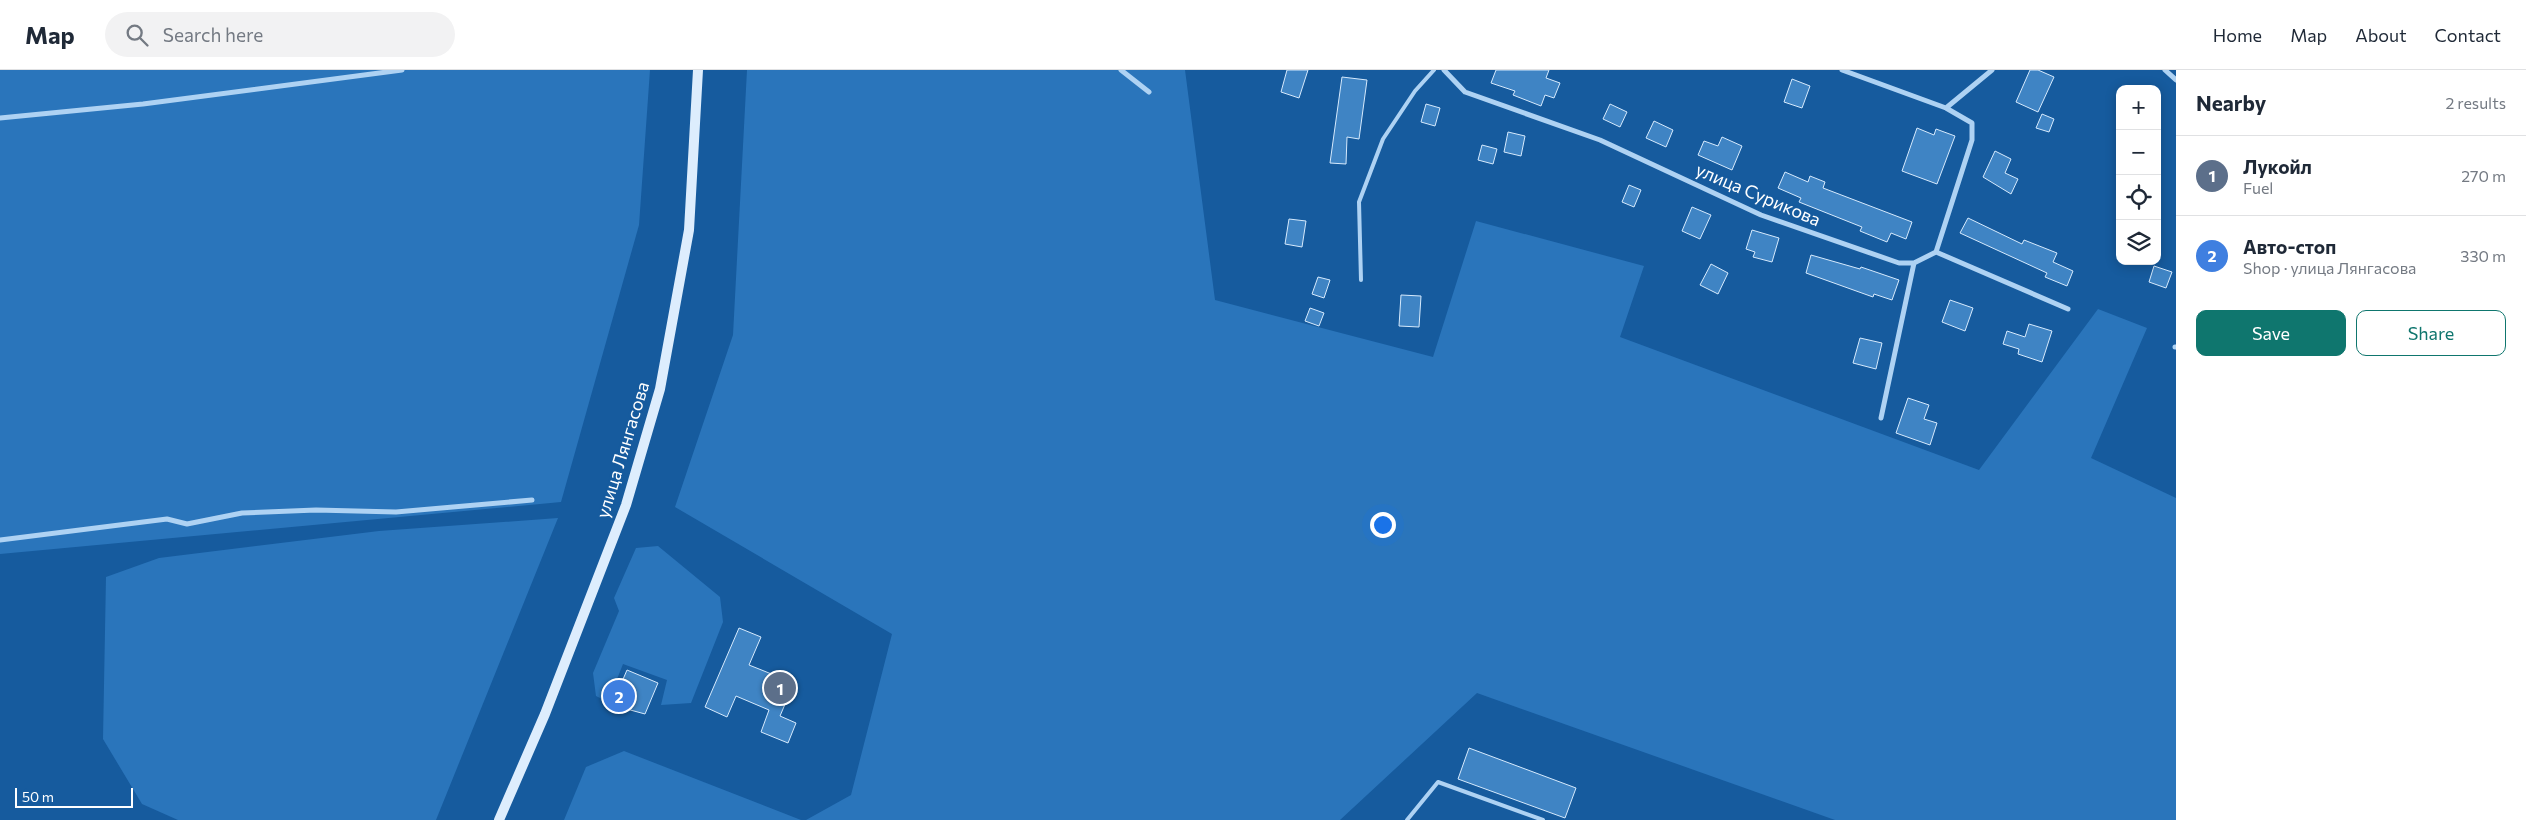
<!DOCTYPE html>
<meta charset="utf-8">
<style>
:root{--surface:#fff;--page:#f2f2f3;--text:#1f2937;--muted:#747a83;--line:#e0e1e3;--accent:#0f766e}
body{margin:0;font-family:Commissioner,sans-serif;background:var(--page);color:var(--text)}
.controls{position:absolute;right:15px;top:15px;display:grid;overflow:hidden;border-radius:10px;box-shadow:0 2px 12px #0003}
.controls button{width:45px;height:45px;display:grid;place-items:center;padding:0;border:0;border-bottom:1px solid var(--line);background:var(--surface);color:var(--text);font:25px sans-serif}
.scale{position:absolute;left:15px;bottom:12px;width:118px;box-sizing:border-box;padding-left:5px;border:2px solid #fff;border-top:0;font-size:14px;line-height:18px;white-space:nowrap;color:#fff;-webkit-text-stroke:4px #165b9e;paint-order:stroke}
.you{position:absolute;left:1382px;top:454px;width:18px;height:18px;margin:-12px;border:4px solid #fff;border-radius:50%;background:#1a73e8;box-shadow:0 0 0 8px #1a73e833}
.badge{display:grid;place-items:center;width:32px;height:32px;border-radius:50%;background:var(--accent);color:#fff;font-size:16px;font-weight:700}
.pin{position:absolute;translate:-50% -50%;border:2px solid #fff;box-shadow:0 1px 5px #0006}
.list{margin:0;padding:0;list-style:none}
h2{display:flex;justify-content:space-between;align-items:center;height:65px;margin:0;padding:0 20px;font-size:21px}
h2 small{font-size:16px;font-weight:400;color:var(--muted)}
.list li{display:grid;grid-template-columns:32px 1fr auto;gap:15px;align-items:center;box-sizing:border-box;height:80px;padding:0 20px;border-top:1px solid var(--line)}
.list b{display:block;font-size:19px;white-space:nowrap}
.list p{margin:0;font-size:16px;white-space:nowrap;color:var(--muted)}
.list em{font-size:16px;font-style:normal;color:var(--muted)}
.actions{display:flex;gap:10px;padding:15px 20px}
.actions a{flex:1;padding:11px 0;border:1px solid var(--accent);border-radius:10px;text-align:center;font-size:18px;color:var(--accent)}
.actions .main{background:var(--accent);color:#fff}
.icon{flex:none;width:28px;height:28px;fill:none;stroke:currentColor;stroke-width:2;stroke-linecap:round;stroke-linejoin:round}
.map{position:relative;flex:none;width:2176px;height:750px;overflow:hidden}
header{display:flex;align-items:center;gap:30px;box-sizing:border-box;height:70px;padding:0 25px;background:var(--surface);border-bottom:1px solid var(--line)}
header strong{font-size:24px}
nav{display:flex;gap:28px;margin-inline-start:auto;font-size:18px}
.search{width:350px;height:45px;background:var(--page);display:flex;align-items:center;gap:12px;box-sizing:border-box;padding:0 18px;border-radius:28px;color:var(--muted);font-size:19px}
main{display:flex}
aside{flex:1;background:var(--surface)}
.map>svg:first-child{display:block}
.green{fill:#2a75bb}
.building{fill:#3f84c4;stroke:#d6eafd}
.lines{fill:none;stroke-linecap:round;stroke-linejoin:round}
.lane{stroke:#aed2f3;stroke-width:4}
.street{stroke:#aed2f3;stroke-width:5}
.secondary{stroke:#ddedfd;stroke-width:10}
.labels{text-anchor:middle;stroke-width:4.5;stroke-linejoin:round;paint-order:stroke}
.street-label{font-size:18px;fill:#fff;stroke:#165b9e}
</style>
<header>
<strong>Map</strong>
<div class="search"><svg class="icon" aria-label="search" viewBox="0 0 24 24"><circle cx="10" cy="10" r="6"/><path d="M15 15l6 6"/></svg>Search here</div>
<nav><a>Home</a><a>Map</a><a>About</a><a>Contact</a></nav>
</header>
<main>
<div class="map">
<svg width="2176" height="750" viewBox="0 0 2176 750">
<rect width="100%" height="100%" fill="#165b9e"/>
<!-- green -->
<path class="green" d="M 0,0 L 650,0 L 639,155 L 561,432 L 0,484 Z
M 747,0 L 1185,0 L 1215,230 L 1433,287 L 1476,151 L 1644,196 L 1620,267 L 1979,400 L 2098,239 L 2147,258 L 2091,388 L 2176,428 L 2176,750 L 1835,750 L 1477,623 L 1340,750 L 806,750 L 851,725 L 892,564 L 675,437 L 733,265 Z
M 558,448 L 436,750 L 178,750 L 142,734 L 103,669 L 106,507 L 159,488 L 379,461 Z
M 658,476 L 720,527 L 723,552 L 691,633 L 661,635 L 667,610 L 623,594 L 608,632 L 596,626 L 593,603 L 619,541 L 614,528 L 636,478 Z
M 624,681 L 801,750 L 802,750 L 564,750 L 586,697 Z"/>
<!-- building -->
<path class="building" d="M 1287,0 L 1308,0 L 1299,28 L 1281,22 Z
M 1496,0 L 1549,0 L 1546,8 L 1560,13 L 1554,28 L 1545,25 L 1541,36 L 1513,25 L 1515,21 L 1491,13 Z
M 2030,0 L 2038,0 L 2054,7 L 2038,42 L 2016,32 Z
M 1342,7 L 1367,10 L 1359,69 L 1347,67 L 1346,94 L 1330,93 Z
M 1792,9 L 1810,16 L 1802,38 L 1784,32 Z
M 1426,34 L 1440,38 L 1435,56 L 1421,52 Z
M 1610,34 L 1627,42 L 1620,57 L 1603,49 Z
M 2042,44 L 2054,49 L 2049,62 L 2036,58 Z
M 1654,51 L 1673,60 L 1666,77 L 1646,68 Z
M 1917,58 L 1934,65 L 1936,59 L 1955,66 L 1937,114 L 1902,101 Z
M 1508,62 L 1525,66 L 1521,86 L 1504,82 Z
M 1722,67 L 1742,76 L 1732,100 L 1698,85 L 1704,71 L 1718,76 Z
M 1482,75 L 1497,79 L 1493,94 L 1478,90 Z
M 1995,81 L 2011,89 L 2005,103 L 2018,109 L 2011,124 L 1983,107 Z
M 1785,102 L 1808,112 L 1810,106 L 1825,112 L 1823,118 L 1912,152 L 1906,169 L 1891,163 L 1887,172 L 1860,161 L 1862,157 L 1799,132 L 1801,128 L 1778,118 Z
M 1629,115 L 1641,120 L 1634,137 L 1622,132 Z
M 1692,137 L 1711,145 L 1700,169 L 1682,161 Z
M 1968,148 L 2022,174 L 2024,170 L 2057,183 L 2053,192 L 2073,201 L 2067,216 L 2045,207 L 2047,203 L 1960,163 Z
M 1289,149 L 1306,151 L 1302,177 L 1285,174 Z
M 1752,160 L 1779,168 L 1772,192 L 1753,187 L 1755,182 L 1746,179 Z
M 1811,185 L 1860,199 L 1861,197 L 1899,210 L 1892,230 L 1874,224 L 1873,227 L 1806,203 Z
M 1711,194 L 1728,203 L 1718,224 L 1700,215 Z
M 2154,196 L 2172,202 L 2166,218 L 2149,212 Z
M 1318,207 L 1330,210 L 1324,228 L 1312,224 Z
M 1401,225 L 1421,226 L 1419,257 L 1399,256 Z
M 1950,230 L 1973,238 L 1965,261 L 1942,252 Z
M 1310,238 L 1324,243 L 1319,256 L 1305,251 Z
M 2029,254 L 2052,261 L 2042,292 L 2018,284 L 2019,279 L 2003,274 L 2007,261 L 2025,267 Z
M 1860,268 L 1882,273 L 1876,299 L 1853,293 Z
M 1908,328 L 1929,335 L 1924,349 L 1937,353 L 1930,375 L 1896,363 Z
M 739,558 L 761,567 L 749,595 L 794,613 L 780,646 L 796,653 L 788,673 L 761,662 L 769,640 L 736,626 L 727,647 L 705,637 Z
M 627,600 L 658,613 L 645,644 L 612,635 Z
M 1469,678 L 1576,718 L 1565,748 L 1458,709 Z"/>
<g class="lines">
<!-- lane -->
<path class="lane" d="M 1361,210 L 1359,132 L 1383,69 L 1415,21 L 1434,0
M 1407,750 L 1438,712 L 1543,750"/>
<!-- street -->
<path class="street" d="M 1121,0 L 1149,22
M 1444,0 L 1465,22 L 1600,70 L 1761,145 L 1899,193 L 1914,193 L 1936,182 L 2068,239
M 1842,0 L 1946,38 L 1992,0
M 2165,0 L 2176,10
M 0,48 L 143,34 L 402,0
M 1936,182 L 1972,70 L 1972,53 L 1946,38
M 2175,277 L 2176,277
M 1881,348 L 1914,193
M 0,470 L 167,449 L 187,454 L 242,443 L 316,440 L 396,442 L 532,430"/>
<!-- secondary -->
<path class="secondary" d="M 499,750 L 545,644 L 626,435 L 660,319 L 689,160 L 698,0"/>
</g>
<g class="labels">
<!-- street labels -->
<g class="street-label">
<text transform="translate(1758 125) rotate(23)" y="6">улица Сурикова</text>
<text transform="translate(623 380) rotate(-73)" y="6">улица Лянгасова</text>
</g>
</g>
</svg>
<div class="controls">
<button>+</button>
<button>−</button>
<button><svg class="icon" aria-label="locate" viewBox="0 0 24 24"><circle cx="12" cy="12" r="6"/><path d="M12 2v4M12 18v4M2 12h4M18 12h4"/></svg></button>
<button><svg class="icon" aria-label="layers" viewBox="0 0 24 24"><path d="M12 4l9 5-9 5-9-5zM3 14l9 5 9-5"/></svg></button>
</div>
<div class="scale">50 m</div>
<div class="you"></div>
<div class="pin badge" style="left:780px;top:618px;background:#5c6f8a">1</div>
<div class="pin badge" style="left:619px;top:626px;background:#3f7fe0">2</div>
</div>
<aside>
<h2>Nearby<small>2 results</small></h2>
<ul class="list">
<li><span class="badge" style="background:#5c6f8a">1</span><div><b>Лукойл</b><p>Fuel</p></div><em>270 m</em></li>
<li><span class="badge" style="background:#3f7fe0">2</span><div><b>Авто-стоп</b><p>Shop · улица Лянгасова</p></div><em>330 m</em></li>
</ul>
<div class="actions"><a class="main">Save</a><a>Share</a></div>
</aside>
</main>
